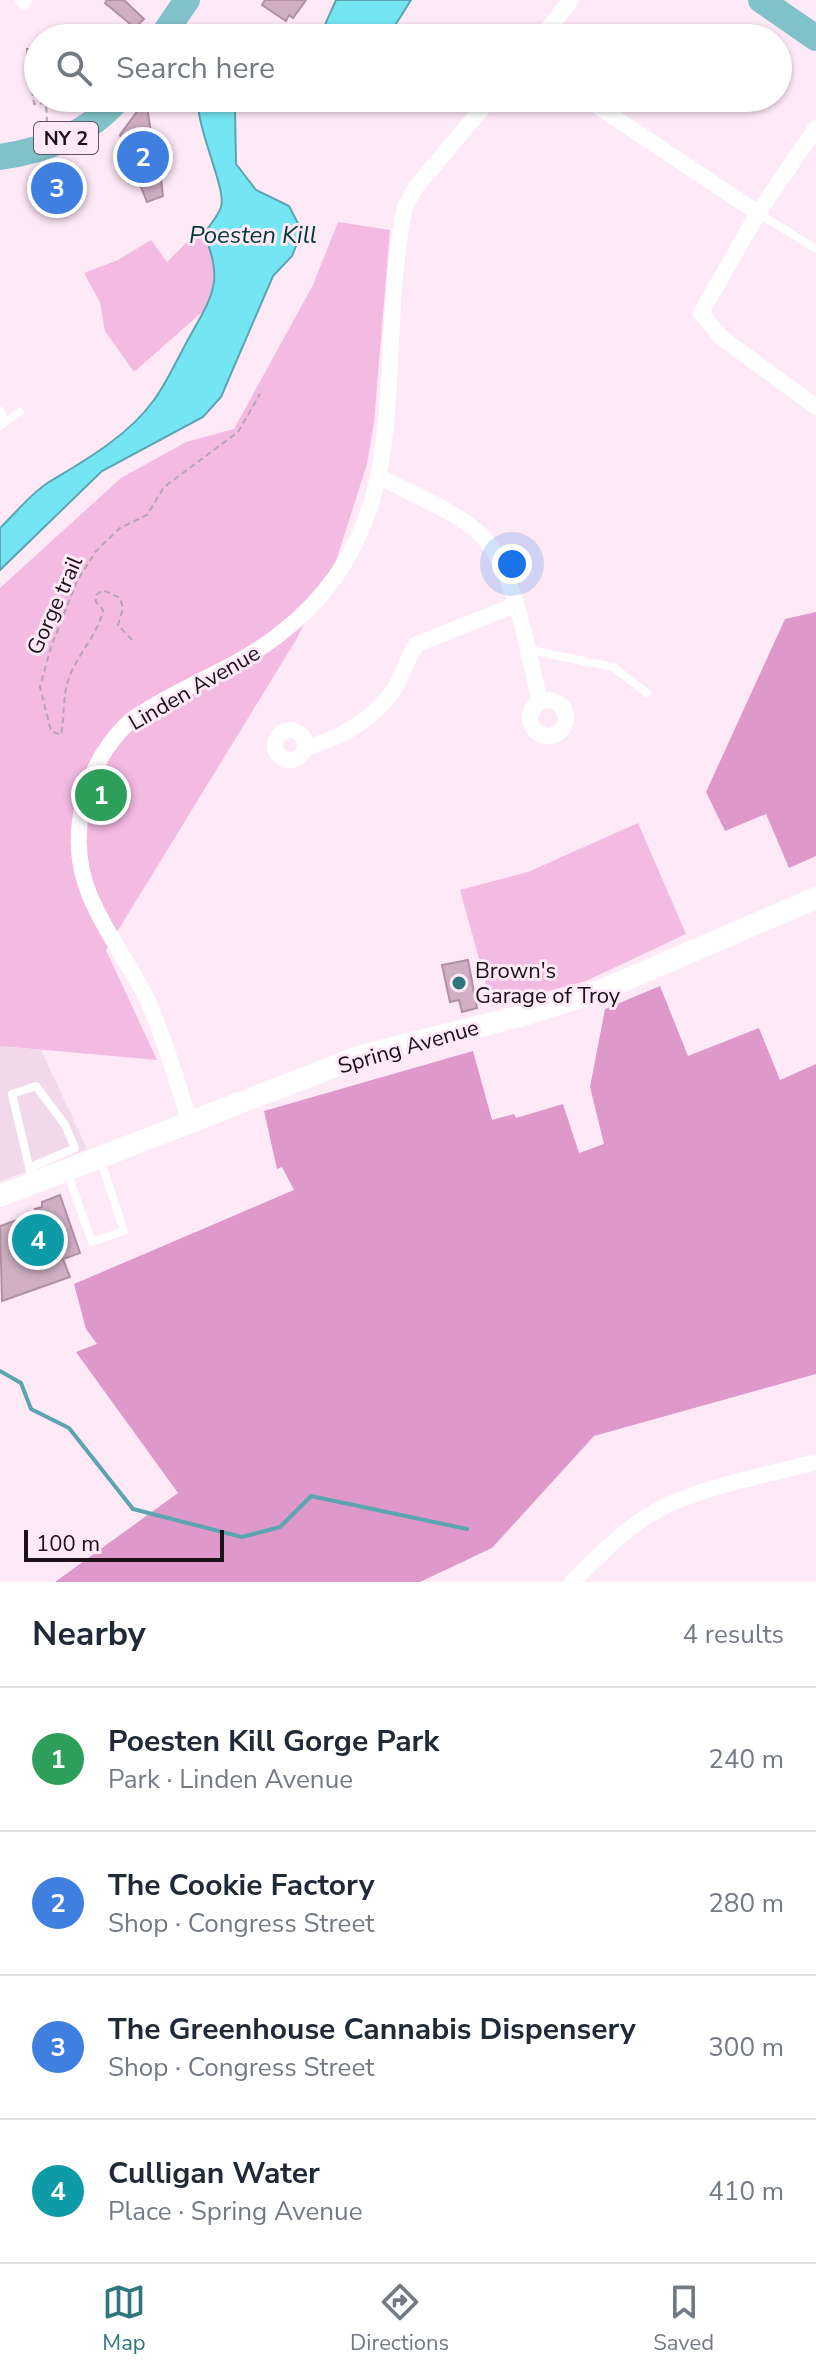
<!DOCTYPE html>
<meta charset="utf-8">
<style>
:root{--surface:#fff;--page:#f6f6f7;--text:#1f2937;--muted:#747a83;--line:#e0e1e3;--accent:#2d767e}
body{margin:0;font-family:"Nunito Sans",sans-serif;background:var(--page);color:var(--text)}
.scale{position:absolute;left:24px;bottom:20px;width:200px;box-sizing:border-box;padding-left:8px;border:4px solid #1d1119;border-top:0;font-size:22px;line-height:28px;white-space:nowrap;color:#1d1119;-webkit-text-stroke:6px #fee9f7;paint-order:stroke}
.you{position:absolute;left:512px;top:564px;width:28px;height:28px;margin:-20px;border:6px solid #fff;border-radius:50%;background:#1a73e8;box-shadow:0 0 0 12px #1a73e833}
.badge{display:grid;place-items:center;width:52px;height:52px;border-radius:50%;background:var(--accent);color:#fff;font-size:26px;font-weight:700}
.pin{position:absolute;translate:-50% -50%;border:4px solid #fff;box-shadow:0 2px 8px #0006}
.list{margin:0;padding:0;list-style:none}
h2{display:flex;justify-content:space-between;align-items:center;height:104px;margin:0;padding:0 32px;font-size:34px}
h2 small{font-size:26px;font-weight:400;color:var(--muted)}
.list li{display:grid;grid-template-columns:52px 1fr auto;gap:24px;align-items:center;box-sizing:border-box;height:144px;padding:0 32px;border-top:2px solid var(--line)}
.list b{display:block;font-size:30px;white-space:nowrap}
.list p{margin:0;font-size:26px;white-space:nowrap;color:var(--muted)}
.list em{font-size:26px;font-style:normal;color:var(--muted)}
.icon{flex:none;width:44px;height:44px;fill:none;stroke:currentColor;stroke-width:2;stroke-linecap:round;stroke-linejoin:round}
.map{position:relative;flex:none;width:816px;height:1582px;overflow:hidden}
.search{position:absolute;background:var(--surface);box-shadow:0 2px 6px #0004;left:24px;right:24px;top:24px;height:88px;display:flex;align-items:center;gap:20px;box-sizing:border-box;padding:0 28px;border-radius:44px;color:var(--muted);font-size:30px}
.sheet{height:680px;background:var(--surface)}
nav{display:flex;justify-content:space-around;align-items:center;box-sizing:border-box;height:112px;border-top:2px solid var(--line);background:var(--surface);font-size:22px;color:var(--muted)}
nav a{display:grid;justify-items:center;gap:4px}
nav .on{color:var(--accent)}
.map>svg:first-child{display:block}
.built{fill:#f1d9e9}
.green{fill:#f4bbe2}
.forest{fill:#de98c9}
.water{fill:#74e5f2;stroke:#5aa5b1;stroke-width:2}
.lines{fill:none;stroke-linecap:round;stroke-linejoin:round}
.stream{stroke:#5aa5b1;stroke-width:4}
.building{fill:#d0afc5;stroke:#b090a5;stroke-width:2}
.path{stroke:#b7a4b1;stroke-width:2;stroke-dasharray:6 4;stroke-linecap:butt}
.lane{stroke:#fff;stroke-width:8}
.street{stroke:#fff;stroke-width:16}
.secondary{stroke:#fff;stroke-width:22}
.primary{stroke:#80c2c8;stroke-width:26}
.poi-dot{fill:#2d767e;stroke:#fee9f7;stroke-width:3}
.labels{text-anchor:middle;stroke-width:6;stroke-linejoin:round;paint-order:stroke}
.shield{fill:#fee9f7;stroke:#60525c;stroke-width:2}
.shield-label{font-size:20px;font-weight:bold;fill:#1d1119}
.street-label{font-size:22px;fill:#1d1119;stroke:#fee9f7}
.poi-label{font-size:22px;fill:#1d1119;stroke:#fee9f7;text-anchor:start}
.water-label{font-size:24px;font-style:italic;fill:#00393e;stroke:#fee9f7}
</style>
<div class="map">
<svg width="816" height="1582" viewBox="0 0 816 1582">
<rect width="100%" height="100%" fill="#fee9f7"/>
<!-- built -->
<path class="built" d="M 0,1046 L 41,1050 L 87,1149 L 0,1181 Z"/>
<!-- green -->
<path class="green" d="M 338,222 L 390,230 L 374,423 L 367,464 L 336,561 L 296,640 L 106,950 L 157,1060 L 0,1046 L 0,588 L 121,478 L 186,442 L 234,429 L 313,285 Z
M 201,228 L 225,292 L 134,372 L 105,331 L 100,302 L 84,273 L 118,260 L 151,240 L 167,262 Z
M 638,823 L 686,934 L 586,981 L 492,1006 L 460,890 L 528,872 Z"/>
<!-- forest -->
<path class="forest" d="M 816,612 L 816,856 L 789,868 L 766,814 L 725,831 L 706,792 L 785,619 Z
M 660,986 L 688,1056 L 759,1028 L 780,1080 L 816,1064 L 816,1374 L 594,1436 L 492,1548 L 420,1582 L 55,1582 L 178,1493 L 76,1352 L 97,1344 L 86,1329 L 74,1284 L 294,1190 L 282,1167 L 277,1169 L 264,1111 L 473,1051 L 492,1120 L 514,1114 L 516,1118 L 563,1104 L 579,1153 L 604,1144 L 590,1087 L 605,1009 Z"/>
<!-- water -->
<path class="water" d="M 336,0 L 411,0 L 394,27 L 392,38 L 319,38 Z
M 198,98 L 245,98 L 235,109 L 236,164 L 256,190 L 289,206 L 302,231 L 292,256 L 273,276 L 221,397 L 203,417 L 102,471 L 0,570 L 0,528 C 15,514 31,493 49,482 C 86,460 128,436 154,400 C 168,381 178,357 190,336 C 213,295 224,280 204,234 C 209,226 218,216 221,207 C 227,189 196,129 198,98 Z"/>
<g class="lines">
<!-- stream -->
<path class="stream" d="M 0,1371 L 21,1383 L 31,1409 L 69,1428 L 133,1509 L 242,1537 L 280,1527 L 311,1496 L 467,1529"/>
</g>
<!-- building -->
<path class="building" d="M 107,0 L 124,0 L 144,19 L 135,28 L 105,3 Z
M 265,0 L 306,0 L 293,18 L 289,15 L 286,21 L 262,5 Z
M 27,49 L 38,49 L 38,88 L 30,88 Z
M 141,106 L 147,106 L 151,133 L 156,133 L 163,196 L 147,202 L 120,135 Z
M 66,165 L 79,185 L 67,192 L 71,198 L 47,210 L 38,195 L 44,177 Z
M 468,960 L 477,1008 L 462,1012 L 459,1000 L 450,1002 L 442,965 Z
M 60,1195 L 80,1253 L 63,1259 L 70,1277 L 2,1301 L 0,1226 L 37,1213 L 35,1209 L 42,1207 L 42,1202 Z"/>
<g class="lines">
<!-- path -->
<path class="path" d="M 32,90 L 34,104 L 46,103 L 47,123
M 132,640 L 118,625 L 123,608 L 120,598 L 103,590 L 96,595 L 96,602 L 103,610 C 99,633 77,655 69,678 C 62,697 65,715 61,735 L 51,731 L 40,687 L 51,647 L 77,581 L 96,551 L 120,528 L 147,515 L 164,487 L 238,432 L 260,394"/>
<!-- lane -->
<path class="lane" d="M 758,213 L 816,249
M 0,411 L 5,422 L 0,426
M 5,422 L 20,412
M 530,650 L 613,667 L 647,693
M 29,1168 L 75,1148 L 65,1125 L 36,1086 L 12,1094 L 27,1158 L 32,1180
M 67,1172 L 92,1242 L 124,1231 L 100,1158"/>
<!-- street -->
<path class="street" d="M 23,0 L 24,1
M 541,38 L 571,0
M 585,98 L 758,213
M 816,128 L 758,213 L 701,313 L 722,338 L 816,407
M 380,477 C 409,493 458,512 481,535 C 516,571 528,654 540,702
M530 718a18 18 0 1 1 36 0a18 18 0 1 1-36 0Z
M275 745a15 15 0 1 1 30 0a15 15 0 1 1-30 0Z
M 305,748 C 339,739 374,720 394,689 C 403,675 407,658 417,644 L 515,605
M 190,1121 C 175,1079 164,1033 144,993 C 127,961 104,930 90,896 C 65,837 84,764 130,721 C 178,687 235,670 281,633 C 425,522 372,361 405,207 L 416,187 L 491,98
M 572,1582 C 597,1558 621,1532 651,1514 C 693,1488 768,1475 816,1462"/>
<!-- secondary -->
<path class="secondary" d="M 0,1196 L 361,1056 L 524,1015 L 600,991 L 816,898"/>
<!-- primary -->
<path class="primary" d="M 761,0 L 816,38
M 161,38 L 187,0
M 0,157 C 47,150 88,134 119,98"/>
</g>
<!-- markers -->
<circle class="poi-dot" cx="459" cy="983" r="8"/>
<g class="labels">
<!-- shield labels -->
<rect class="shield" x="34" y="122" width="64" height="32" rx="6"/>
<g class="shield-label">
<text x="66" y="145">NY 2</text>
</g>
<!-- street labels -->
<g class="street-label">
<text transform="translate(54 605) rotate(-66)" y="8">Gorge trail</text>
<text transform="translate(194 687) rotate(-30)" y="8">Linden Avenue</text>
<text transform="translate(408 1046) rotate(-16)" y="8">Spring Avenue</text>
</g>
<!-- poi labels -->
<g class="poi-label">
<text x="475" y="978">Brown's<tspan x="475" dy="25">Garage of Troy</tspan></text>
</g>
<!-- water labels -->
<g class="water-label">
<text x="253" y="243">Poesten Kill</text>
</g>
</g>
</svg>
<div class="scale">100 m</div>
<div class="you"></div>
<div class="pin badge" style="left:101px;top:795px;background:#2e9e5b">1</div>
<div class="pin badge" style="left:143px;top:157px;background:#3f7fe0">2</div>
<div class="pin badge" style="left:57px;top:188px;background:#3f7fe0">3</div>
<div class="pin badge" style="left:38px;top:1240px;background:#0f9aa8">4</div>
<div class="search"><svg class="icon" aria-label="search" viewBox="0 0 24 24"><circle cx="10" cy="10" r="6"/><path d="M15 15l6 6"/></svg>Search here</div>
</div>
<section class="sheet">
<h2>Nearby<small>4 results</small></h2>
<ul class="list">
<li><span class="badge" style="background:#2e9e5b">1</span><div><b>Poesten Kill Gorge Park</b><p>Park · Linden Avenue</p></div><em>240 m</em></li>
<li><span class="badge" style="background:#3f7fe0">2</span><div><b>The Cookie Factory</b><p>Shop · Congress Street</p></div><em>280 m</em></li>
<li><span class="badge" style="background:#3f7fe0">3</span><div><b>The Greenhouse Cannabis Dispensery</b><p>Shop · Congress Street</p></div><em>300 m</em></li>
<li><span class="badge" style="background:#0f9aa8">4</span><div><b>Culligan Water</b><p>Place · Spring Avenue</p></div><em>410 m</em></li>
</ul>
</section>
<nav>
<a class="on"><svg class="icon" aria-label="map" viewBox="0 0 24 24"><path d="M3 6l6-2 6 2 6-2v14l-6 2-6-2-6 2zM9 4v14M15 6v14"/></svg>Map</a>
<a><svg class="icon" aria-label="directions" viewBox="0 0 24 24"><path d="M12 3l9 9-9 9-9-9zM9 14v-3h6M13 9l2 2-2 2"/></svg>Directions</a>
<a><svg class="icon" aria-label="saved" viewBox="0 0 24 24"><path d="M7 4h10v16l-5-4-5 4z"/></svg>Saved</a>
</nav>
